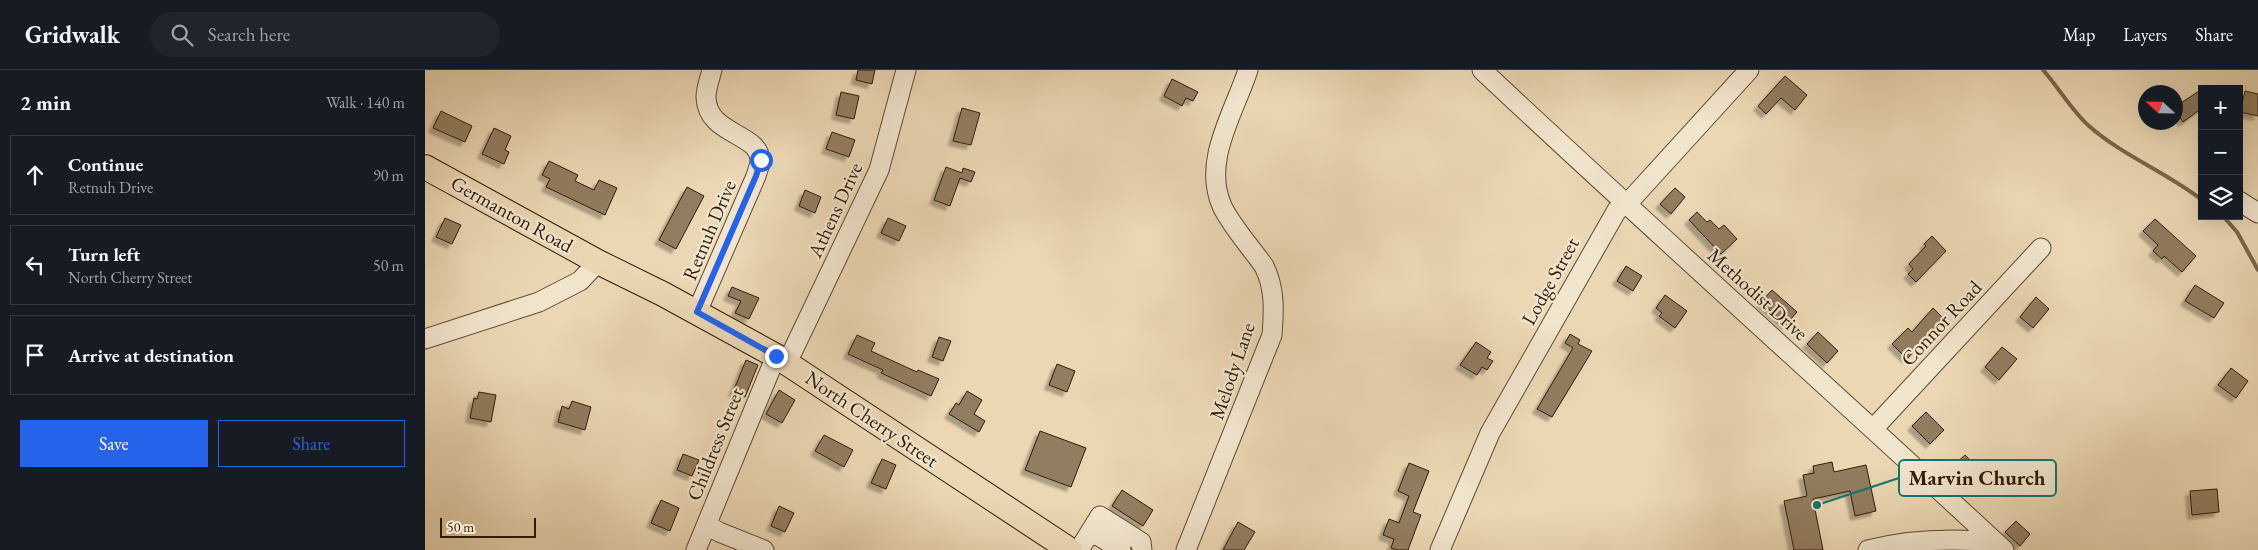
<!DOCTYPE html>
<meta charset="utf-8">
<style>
:root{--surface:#171b24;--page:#20242c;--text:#f1f3f6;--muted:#9ea1a6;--line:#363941;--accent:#2563eb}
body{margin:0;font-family:"EB Garamond",serif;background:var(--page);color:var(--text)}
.controls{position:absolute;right:15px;top:15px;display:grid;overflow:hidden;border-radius:0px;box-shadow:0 5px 20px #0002}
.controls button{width:45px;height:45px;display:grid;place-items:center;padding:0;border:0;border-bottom:1px solid var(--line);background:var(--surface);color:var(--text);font:25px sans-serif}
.compass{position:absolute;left:1713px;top:15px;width:45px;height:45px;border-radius:50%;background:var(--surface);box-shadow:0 5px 20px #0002;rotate:292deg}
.scale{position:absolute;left:15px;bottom:12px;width:96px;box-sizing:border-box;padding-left:5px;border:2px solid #311c05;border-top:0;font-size:14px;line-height:18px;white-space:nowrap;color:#311c05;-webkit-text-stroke:4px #f2e5ce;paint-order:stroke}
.stop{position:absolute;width:15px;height:15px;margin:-11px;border:4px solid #2563eb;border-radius:50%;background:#fff}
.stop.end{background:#2563eb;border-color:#fff;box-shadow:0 1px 5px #0008}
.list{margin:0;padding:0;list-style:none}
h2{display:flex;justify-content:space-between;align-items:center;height:65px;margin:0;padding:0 20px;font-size:21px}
h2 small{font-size:16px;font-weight:400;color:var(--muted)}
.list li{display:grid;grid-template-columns:32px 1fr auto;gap:15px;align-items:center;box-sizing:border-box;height:80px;margin:0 10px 10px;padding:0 10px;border:1px solid var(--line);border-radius:0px}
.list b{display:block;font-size:19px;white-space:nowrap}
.list p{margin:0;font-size:16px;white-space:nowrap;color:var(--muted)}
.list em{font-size:16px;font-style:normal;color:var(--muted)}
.actions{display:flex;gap:10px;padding:15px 20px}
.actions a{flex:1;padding:11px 0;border:1px solid var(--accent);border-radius:0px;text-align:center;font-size:18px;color:var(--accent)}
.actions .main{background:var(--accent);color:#fff}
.icon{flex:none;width:28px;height:28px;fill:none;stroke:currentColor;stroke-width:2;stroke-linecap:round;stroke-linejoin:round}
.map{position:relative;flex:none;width:1833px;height:480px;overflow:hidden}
header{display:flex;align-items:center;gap:30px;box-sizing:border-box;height:70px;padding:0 25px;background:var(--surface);border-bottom:1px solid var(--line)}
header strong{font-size:24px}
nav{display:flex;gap:28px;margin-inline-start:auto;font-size:18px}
.search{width:350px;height:45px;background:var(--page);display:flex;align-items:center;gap:12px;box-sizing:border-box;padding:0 18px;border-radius:28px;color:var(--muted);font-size:19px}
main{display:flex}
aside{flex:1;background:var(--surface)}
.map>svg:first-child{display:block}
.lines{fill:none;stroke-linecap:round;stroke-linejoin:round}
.stream{stroke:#7b664a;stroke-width:4}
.building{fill:#927d60;stroke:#311c05;filter:url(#shadow)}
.minor-casing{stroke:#604b31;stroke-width:21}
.major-casing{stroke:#311c05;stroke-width:26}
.minor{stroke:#f2e5ce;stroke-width:19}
.major{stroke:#ebd7b4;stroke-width:24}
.route{stroke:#2563eb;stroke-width:6}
.labels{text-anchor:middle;stroke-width:4.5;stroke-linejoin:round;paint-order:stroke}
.street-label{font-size:20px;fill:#311c05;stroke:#f2e5ce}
.leader{fill:none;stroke:#0f766e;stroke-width:2}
.callout-dot{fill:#0f766e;stroke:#f2e5ce;stroke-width:2}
.callout{fill:#f2e5ce;stroke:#0f766e;stroke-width:2}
.callout-label{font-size:21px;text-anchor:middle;font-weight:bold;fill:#311c05}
</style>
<header>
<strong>Gridwalk</strong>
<div class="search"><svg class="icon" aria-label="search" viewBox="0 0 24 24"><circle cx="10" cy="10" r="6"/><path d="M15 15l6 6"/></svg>Search here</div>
<nav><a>Map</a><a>Layers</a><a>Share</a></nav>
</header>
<main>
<aside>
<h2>2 min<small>Walk · 140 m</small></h2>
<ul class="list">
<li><svg class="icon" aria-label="ahead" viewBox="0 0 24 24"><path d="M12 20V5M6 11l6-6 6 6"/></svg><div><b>Continue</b><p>Retnuh Drive</p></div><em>90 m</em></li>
<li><svg class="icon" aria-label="left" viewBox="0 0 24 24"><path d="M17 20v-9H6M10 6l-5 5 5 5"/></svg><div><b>Turn left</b><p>North Cherry Street</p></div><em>50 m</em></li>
<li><svg class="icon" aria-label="arrive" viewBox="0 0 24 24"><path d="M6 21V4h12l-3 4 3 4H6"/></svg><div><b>Arrive at destination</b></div></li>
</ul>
<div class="actions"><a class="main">Save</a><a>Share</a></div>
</aside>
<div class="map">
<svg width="1833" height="480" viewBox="0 0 1833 480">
<defs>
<filter id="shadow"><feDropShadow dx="-4.5" dy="4.5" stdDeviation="1" flood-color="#0004"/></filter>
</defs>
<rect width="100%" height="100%" fill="#ebd7b4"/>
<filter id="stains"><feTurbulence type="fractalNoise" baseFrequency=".004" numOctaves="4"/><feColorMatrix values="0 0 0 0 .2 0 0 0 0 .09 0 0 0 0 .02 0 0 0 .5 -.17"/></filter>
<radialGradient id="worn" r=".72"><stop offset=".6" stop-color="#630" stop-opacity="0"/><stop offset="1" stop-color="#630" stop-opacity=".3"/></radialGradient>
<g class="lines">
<!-- stream -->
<path class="stream" d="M 1618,0 C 1634,18 1647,41 1664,56 C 1698,86 1741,102 1777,130
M 1798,146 L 1812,162 L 1833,200"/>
</g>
<!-- building -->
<path class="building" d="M 433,0 L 450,0 L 447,14 L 431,10 Z
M 1360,6 L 1382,25 L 1370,40 L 1356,28 L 1341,44 L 1333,36 Z
M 747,9 L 773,22 L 768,31 L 761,28 L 757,36 L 739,26 Z
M 1777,19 L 1777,38 L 1758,52 L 1750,41 L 1750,37 Z
M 1820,21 L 1833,24 L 1833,46 L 1815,42 Z
M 416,22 L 434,26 L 429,49 L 411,45 Z
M 537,38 L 555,43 L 546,75 L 528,71 Z
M 16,41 L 47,56 L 40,72 L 8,58 Z
M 69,58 L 86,66 L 80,80 L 84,82 L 79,94 L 57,84 Z
M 407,62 L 430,70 L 424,87 L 401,79 Z
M 124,91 L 153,105 L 150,111 L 169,120 L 174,110 L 192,118 L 180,145 L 121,117 L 125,109 L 117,105 Z
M 521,97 L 537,103 L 538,98 L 550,102 L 546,112 L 535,108 L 525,136 L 509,130 Z
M 262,117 L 279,126 L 251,179 L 234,170 Z
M 1250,118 L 1260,127 L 1246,144 L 1235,134 Z
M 380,120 L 396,127 L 390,143 L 374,136 Z
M 1272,142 L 1282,152 L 1285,150 L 1294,159 L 1299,155 L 1312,169 L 1296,184 L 1264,150 Z
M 20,148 L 36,155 L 27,174 L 11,167 Z
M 463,148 L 481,156 L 474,171 L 456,163 Z
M 1730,149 L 1771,186 L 1757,202 L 1739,186 L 1737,189 L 1728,181 L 1733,175 L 1718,161 Z
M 1507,166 L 1521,181 L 1491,212 L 1483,204 L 1488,199 L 1484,194 L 1501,176 L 1499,174 Z
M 1201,196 L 1217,206 L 1208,221 L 1192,211 Z
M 1770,215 L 1799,233 L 1789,248 L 1760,231 Z
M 307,217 L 334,228 L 324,249 L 310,243 L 316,231 L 303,226 Z
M 1347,220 L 1372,242 L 1361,255 L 1336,232 Z
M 1240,225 L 1262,241 L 1250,258 L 1234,246 L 1237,243 L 1231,238 Z
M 1611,227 L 1624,239 L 1608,258 L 1595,247 Z
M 1508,238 L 1518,248 L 1482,289 L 1467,274 L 1483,258 L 1487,262 Z
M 1393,262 L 1413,281 L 1402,293 L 1382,274 Z
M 1145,264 L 1155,270 L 1153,274 L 1167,281 L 1127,347 L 1112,339 L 1148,278 L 1140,273 Z
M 432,265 L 450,273 L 446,281 L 492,302 L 493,300 L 514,309 L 506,326 L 456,303 L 458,300 L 423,284 Z
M 514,267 L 526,271 L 518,291 L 507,287 Z
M 1051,272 L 1066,282 L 1062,288 L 1068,291 L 1062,300 L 1057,297 L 1052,305 L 1035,295 Z
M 1577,277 L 1592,289 L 1574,310 L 1560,297 Z
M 321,290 L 333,295 L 320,327 L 308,322 Z
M 632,294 L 650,301 L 642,322 L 624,315 Z
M 1806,298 L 1823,311 L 1811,328 L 1793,315 Z
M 354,320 L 370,330 L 357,353 L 341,344 Z
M 542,321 L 557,330 L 549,344 L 560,351 L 554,362 L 524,344 L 531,333 L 534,335 Z
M 54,322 L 71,325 L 66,352 L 45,348 L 49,328 L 52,329 Z
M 147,331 L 166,337 L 160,360 L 133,352 L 137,336 L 144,339 Z
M 1501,342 L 1519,360 L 1505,374 L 1487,356 Z
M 615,361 L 661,378 L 646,417 L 600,400 Z
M 399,365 L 428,380 L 419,397 L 390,381 Z
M 258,384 L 274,390 L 267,406 L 252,400 Z
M 1540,385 L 1548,393 L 1539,402 L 1530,394 Z
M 457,389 L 471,395 L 461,419 L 446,413 Z
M 1407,392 L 1409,402 L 1441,395 L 1451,441 L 1430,446 L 1425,421 L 1388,429 L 1398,480 L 1369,480 L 1359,431 L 1382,426 L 1378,405 L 1389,403 L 1388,396 Z
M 984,393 L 1004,401 L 988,442 L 996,445 L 983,480 L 972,480 L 966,478 L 969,469 L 958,465 L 964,449 L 974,453 L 984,426 L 973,421 Z
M 1792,419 L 1794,442 L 1767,445 L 1765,421 Z
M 697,420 L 728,440 L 718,456 L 687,436 Z
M 236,430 L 254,438 L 245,461 L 226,453 Z
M 354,436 L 369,443 L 360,462 L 346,456 Z
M 1591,451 L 1605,464 L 1595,476 L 1580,462 Z
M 813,452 L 830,462 L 819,480 L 798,480 Z"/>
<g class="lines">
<!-- minor casing -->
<g class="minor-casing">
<path id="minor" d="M 1057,0 C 1229,162 1406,319 1579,480
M 1814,131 L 1833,143
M 272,242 L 331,106 C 332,102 335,95 335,91 C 335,62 282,66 281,27 C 281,18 285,8 287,0
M 0,269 L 114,232 L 155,211 L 173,192
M 362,293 L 454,100 L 481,0
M 1448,359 L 1616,178
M 282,455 L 294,462 L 339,480
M 666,461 L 696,480
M 271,480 L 351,286
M 654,480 L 675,446 L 716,472 L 717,480
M 761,480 L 847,265 C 849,240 850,218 839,196 C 827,179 805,154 797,136 C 777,91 809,43 823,0
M 1015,480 L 1065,363 L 1192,140 L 1201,135 L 1324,0
M 1443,480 C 1485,469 1527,468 1570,472"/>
</g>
<!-- major casing -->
<g class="major-casing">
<path id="major" d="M 0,97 L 173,192 L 238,224 L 351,286 L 645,480"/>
</g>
<!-- minor -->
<use href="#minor" class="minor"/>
<!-- major -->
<use href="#major" class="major"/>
</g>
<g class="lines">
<!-- route -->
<path class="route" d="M 336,90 L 331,106 L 272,242 L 351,286"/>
</g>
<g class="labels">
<!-- street labels -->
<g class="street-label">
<text transform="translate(410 140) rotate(-65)" y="7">Athens Drive</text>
<text transform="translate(87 144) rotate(29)" y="7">Germanton Road</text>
<text transform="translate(284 160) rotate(-67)" y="7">Retnuh Drive</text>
<text transform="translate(1125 211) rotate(-61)" y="7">Lodge Street</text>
<text transform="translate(1333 224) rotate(42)" y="7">Methodist Drive</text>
<text transform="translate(1516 253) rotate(-47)" y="7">Connor Road</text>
<text transform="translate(807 301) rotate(-71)" y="7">Melody Lane</text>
<text transform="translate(447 349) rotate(34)" y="7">North Cherry Street</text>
<text transform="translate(290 374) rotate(-68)" y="7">Childress Street</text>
</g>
</g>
<!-- callouts -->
<path class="leader" d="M1392 435L1474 408"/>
<circle class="callout-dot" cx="1392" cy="435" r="5"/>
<rect class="callout" x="1474" y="390" width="157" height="36" rx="5"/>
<g class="callout-label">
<text x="1552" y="415">Marvin Church</text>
</g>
<rect width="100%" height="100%" filter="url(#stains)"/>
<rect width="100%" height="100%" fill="url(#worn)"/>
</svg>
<div class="controls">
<button>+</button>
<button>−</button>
<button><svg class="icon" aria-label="layers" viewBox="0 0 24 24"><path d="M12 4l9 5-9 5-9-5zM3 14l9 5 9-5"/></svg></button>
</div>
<svg class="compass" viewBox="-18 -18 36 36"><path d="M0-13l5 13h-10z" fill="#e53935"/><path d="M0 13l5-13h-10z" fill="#9ea1a6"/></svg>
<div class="scale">50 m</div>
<div class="stop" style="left:336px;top:90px"></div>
<div class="stop end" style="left:351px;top:286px"></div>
</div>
</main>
